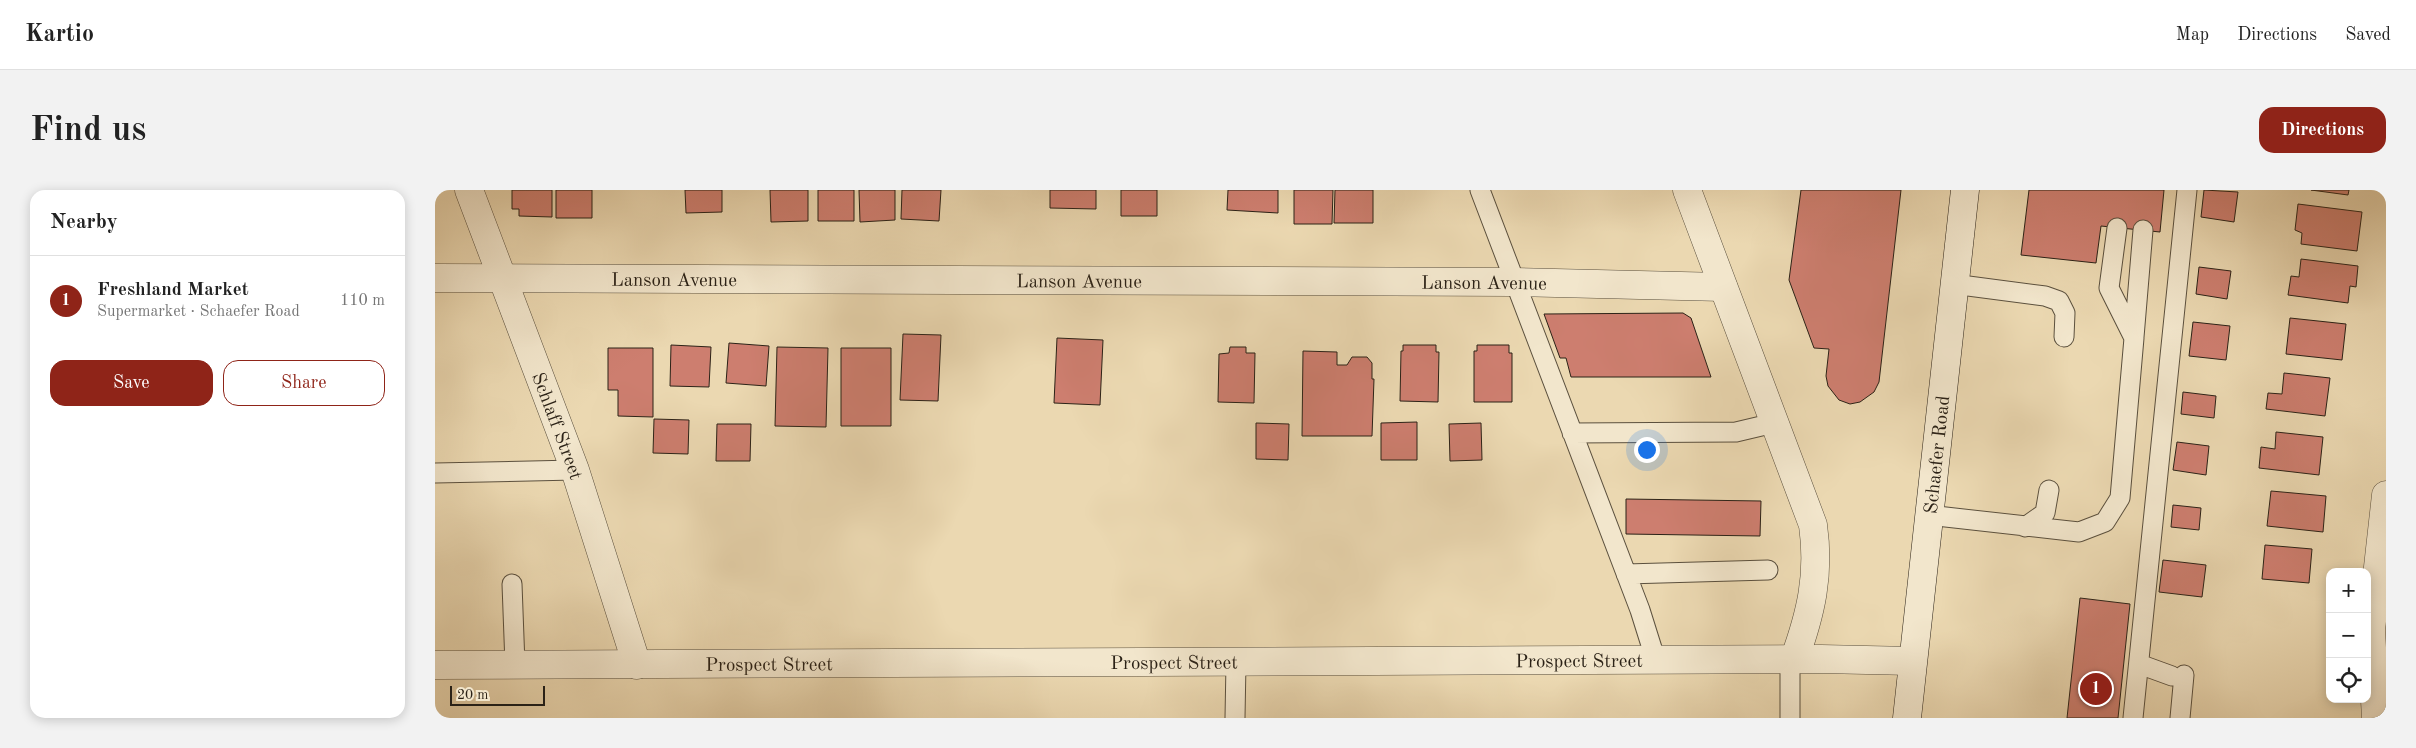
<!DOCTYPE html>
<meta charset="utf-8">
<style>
:root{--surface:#fff;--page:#f2f2f2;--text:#222;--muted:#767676;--line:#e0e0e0;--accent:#8f2418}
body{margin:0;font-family:"Old Standard TT",serif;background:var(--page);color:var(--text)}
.controls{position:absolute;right:15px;bottom:15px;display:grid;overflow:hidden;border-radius:10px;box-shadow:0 2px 12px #0003}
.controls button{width:45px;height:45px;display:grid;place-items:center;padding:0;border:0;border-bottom:1px solid var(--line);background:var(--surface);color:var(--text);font:25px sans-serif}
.scale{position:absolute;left:15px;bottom:12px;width:95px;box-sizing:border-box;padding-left:5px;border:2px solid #2b2217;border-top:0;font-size:14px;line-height:18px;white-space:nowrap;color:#2b2217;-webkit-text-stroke:4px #f2e6cc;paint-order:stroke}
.you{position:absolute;left:1211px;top:259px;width:18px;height:18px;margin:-12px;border:4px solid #fff;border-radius:50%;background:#1a73e8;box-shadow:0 0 0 8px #1a73e833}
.badge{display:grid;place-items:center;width:32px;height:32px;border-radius:50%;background:var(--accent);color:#fff;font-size:16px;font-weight:700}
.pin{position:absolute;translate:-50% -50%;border:2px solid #fff;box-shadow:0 1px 5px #0006}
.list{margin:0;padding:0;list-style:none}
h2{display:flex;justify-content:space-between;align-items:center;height:65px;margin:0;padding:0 20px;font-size:21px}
h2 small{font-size:16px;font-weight:400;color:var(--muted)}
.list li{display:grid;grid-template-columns:32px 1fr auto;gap:15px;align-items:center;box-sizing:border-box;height:90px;padding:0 20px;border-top:1px solid var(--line)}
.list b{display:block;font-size:19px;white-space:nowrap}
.list p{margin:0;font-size:16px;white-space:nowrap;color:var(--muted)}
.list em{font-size:16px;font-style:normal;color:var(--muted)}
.actions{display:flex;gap:10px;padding:15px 20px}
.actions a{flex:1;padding:11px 0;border:1px solid var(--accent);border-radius:15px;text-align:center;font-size:18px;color:var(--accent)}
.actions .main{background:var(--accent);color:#fff}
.icon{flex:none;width:28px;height:28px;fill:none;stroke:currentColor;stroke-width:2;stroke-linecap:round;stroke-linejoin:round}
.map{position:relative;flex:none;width:1951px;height:528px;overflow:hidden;border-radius:15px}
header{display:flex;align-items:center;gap:30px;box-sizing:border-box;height:70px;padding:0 25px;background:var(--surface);border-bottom:1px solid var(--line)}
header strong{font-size:24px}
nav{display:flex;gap:28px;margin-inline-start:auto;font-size:18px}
.intro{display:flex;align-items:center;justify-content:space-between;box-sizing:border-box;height:120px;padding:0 30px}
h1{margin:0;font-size:35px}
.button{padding:12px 22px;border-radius:15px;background:var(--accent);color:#fff;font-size:18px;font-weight:700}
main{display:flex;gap:30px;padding:0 30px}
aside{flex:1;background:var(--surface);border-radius:15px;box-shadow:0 2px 12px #0003}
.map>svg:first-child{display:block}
.building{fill:#cd7e6f;stroke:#2b2217}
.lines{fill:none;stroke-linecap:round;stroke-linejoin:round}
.lane-casing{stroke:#5b503e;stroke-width:21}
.street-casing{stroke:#5b503e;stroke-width:29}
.secondary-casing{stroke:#2b2217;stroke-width:29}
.lane{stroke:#f2e6cc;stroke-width:19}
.street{stroke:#f2e6cc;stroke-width:28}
.secondary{stroke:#f2e6cc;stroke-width:28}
.labels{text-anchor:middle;stroke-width:4;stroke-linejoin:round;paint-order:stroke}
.street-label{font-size:19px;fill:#2b2217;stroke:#f2e6cc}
</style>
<header>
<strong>Kartio</strong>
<nav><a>Map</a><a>Directions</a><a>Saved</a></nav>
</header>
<div class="intro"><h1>Find us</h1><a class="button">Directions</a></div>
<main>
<aside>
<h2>Nearby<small></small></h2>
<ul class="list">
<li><span class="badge">1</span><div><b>Freshland Market</b><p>Supermarket · Schaefer Road</p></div><em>110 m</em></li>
</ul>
<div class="actions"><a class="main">Save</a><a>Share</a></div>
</aside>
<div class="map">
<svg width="1951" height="528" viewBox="0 0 1951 528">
<rect width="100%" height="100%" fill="#ebd8b1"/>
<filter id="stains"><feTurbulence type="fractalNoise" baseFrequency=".004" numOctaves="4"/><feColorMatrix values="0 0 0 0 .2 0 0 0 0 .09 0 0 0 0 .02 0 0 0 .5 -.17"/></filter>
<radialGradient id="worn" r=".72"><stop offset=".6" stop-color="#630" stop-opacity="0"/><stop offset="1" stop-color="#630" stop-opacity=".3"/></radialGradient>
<!-- building -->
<path class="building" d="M 77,0 L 117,0 L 117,27 L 84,26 L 84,19 L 77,19 Z
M 121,0 L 157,0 L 157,28 L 121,28 Z
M 250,0 L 287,0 L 287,22 L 251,23 Z
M 335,0 L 373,0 L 373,31 L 336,32 Z
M 383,0 L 419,0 L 419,31 L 383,31 Z
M 424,0 L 460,0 L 460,30 L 425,32 Z
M 467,0 L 506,0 L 504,31 L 466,29 Z
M 615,0 L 661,0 L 661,19 L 615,18 Z
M 686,0 L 722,0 L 722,26 L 686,26 Z
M 793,0 L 843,0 L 843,23 L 792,20 Z
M 859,0 L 898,0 L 897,34 L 859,34 Z
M 900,0 L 938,0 L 938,33 L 899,33 Z
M 1366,0 L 1466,0 L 1444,192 L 1439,202 L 1425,212 L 1415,214 L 1404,210 L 1393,196 L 1391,186 L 1394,159 L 1379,158 L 1354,90 Z
M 1594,0 L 1729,0 L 1725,42 L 1666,36 L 1661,73 L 1586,65 Z
M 1769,0 L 1803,2 L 1799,32 L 1766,27 Z
M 1876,0 L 1914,0 L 1913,5 Z
M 1863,14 L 1927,22 L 1922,61 L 1866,54 L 1867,43 L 1860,40 Z
M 1866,69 L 1923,76 L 1921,97 L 1915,96 L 1913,113 L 1853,105 L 1856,86 L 1864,87 Z
M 1764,77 L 1796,81 L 1792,109 L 1761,104 Z
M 1248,123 L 1256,128 L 1276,187 L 1136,187 L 1131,168 L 1125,168 L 1109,124 Z
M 1855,128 L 1911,134 L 1907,170 L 1851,164 Z
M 1758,132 L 1795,136 L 1791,170 L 1754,166 Z
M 468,144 L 506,145 L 503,211 L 465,210 Z
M 622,148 L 668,150 L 665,215 L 619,213 Z
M 294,153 L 334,156 L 331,196 L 291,193 Z
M 236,155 L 276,157 L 274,197 L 235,196 Z
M 968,155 L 1001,155 L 1001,162 L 1004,162 L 1003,212 L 965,211 L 966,161 L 968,161 Z
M 1042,155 L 1074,155 L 1074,163 L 1077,163 L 1077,212 L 1039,212 L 1039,161 L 1042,161 Z
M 342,157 L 393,158 L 391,237 L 340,236 Z
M 795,157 L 811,157 L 811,163 L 820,163 L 819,213 L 783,212 L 784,164 L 794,163 Z
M 173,158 L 218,158 L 218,227 L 183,226 L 183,200 L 173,200 Z
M 406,158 L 456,158 L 456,236 L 406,236 Z
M 868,161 L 902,162 L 902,175 L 912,175 L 917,167 L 932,167 L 937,173 L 937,189 L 939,189 L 937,246 L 867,246 Z
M 1849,183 L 1895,188 L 1890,226 L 1831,219 L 1833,203 L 1847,204 Z
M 1748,202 L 1781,206 L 1779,228 L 1746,224 Z
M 219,229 L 254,230 L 253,264 L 218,263 Z
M 982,232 L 982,270 L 946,270 L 946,233 Z
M 821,233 L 854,234 L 853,270 L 821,269 Z
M 1046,233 L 1047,270 L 1015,271 L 1014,234 Z
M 282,234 L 316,234 L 315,271 L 281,271 Z
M 1841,242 L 1888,247 L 1884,285 L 1824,278 L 1826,257 L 1840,259 Z
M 1742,252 L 1774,256 L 1771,285 L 1738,280 Z
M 1836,301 L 1891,306 L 1888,342 L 1832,336 Z
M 1191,309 L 1326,311 L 1325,346 L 1191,344 Z
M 1738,315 L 1766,318 L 1764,340 L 1736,337 Z
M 1830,355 L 1877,359 L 1874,393 L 1827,389 Z
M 1728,370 L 1771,375 L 1767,407 L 1724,402 Z
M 1645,408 L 1695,414 L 1683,528 L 1632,528 Z"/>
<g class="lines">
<!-- lane casing -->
<g class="lane-casing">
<path id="lane" d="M 1045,0 L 1205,420 L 1221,471
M 1518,94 L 1610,106 L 1624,111 L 1630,123 L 1629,147
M 1699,147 L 1708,40
M 1137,243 L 1301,242 L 1339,233
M 0,283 L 140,280
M 1493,325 L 1644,342 L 1670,332 L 1685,308 L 1699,148 L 1674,98 L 1682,38
M 1590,337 L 1610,323 L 1614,300
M 1191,384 L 1333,380
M 77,394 L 80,475
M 1704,474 L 1737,486
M 800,528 L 801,473
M 1355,528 L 1355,469
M 1698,528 L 1752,0
M 1745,528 L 1749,485"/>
</g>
<!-- street casing -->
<g class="street-casing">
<g id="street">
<path id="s1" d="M 34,0 L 140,280 L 202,475"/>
<path d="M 1252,0 L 1378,335 C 1385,385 1376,423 1359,470"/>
<path id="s2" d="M 0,88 L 1078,92 L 1288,97"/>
<path id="s3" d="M 0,475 L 1386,469 L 1477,471"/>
<path d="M 1941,528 L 1936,440 L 1951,305"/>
</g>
</g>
<!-- secondary casing -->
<g class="secondary-casing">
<g id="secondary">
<path id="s4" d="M 1472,528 L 1530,0"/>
</g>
</g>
<!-- lane -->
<use href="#lane" class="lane"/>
<!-- street -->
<use href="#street" class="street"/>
<!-- secondary -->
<use href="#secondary" class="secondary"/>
</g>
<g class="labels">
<!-- street labels -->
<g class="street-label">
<text dy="7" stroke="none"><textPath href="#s2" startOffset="239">Lanson Avenue</textPath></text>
<text dy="7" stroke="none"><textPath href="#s2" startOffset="644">Lanson Avenue</textPath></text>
<text dy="7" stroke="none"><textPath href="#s2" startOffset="1049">Lanson Avenue</textPath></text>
<text dy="7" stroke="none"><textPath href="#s1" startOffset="252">Schlaff Street</textPath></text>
<text dy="7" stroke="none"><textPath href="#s4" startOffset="265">Schaefer Road</textPath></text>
<text dy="7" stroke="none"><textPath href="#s3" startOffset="1144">Prospect Street</textPath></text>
<text dy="7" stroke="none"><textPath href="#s3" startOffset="739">Prospect Street</textPath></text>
<text dy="7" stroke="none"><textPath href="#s3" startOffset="334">Prospect Street</textPath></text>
</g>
</g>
<rect width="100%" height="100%" filter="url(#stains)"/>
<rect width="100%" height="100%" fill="url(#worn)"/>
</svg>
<div class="controls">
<button>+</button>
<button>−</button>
<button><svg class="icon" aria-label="locate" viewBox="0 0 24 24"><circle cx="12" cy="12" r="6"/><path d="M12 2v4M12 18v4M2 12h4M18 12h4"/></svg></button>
</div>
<div class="scale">20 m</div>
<div class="you"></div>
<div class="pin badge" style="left:1661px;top:499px">1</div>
</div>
</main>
